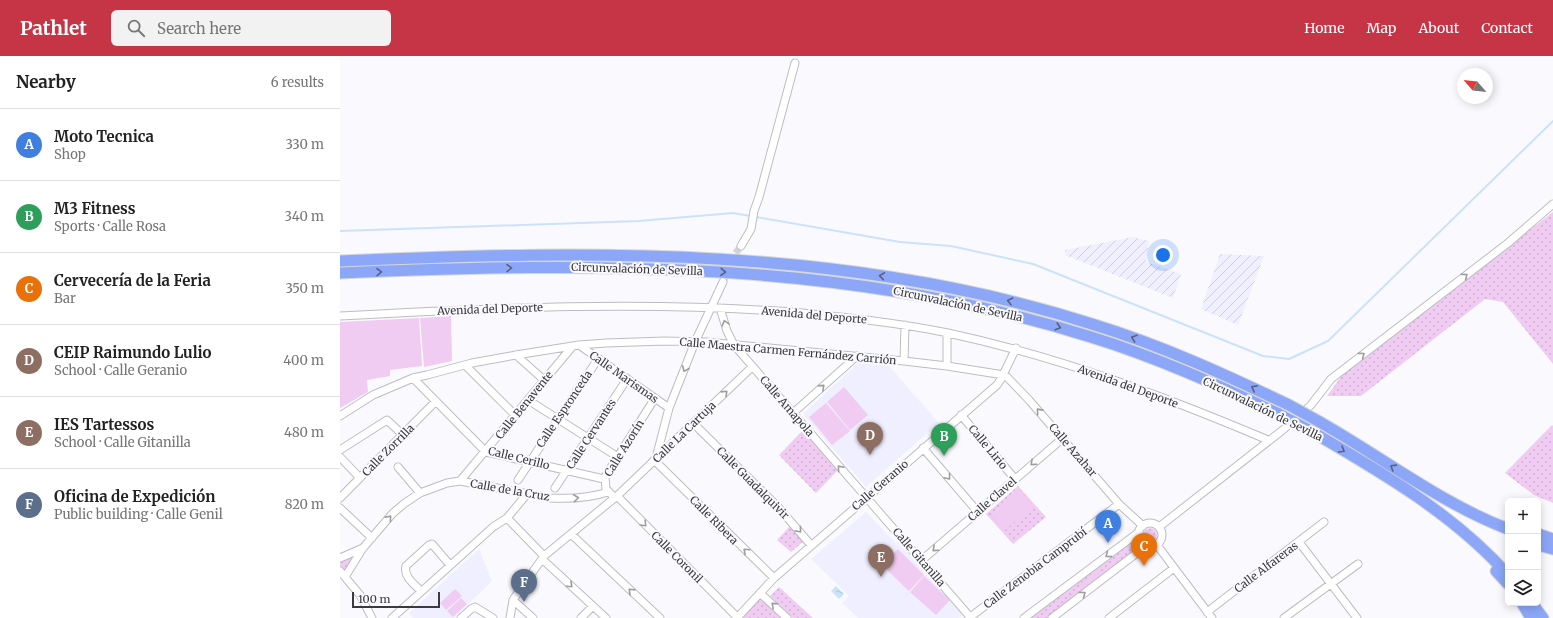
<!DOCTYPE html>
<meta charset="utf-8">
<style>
:root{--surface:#fff;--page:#f2f2f2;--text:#222;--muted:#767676;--line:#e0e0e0;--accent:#c53545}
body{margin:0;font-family:Merriweather,serif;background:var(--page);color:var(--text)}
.controls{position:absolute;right:12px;bottom:12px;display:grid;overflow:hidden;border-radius:6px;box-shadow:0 2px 10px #0003}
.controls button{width:36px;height:36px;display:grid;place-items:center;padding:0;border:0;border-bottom:1px solid var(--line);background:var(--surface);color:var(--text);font:20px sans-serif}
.compass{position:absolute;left:1117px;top:12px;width:36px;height:36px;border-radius:50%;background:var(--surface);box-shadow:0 2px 10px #0003;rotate:298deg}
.scale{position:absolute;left:12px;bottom:10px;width:88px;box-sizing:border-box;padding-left:4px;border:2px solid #3b3b3e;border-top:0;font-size:11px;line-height:14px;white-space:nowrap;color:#3b3b3e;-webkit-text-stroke:3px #fafafe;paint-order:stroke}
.you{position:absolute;left:823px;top:199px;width:14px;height:14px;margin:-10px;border:3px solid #fff;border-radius:50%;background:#1a73e8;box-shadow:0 0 0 6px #1a73e833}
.badge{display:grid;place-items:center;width:26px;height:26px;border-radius:50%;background:var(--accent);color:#fff;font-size:13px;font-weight:700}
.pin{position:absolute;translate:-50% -33px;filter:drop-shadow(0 1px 2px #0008)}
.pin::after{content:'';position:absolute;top:21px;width:14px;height:12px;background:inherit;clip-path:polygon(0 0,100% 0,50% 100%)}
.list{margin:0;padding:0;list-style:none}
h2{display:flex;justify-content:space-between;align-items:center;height:52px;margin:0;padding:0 16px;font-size:17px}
h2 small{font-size:13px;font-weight:400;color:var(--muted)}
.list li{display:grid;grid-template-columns:26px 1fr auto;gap:12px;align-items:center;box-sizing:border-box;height:72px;padding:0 16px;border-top:1px solid var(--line)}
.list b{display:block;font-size:15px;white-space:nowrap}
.list p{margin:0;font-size:13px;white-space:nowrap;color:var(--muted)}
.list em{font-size:13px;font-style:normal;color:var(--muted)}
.icon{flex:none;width:22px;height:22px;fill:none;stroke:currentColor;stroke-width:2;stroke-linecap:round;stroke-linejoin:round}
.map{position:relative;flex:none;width:1213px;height:562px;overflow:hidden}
header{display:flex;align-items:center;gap:24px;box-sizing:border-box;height:56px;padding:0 20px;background:var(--accent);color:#fff}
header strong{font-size:19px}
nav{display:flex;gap:22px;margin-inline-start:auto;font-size:14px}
.search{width:280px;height:36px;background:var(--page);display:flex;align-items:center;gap:10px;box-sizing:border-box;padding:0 14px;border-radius:6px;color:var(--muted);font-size:15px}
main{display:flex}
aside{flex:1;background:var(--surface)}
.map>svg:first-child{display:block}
.built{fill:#efefff}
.industrial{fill:url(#industrial-furrows)}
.green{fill:url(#green-dots)}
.pitch{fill:#f0cbf2}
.water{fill:url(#water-ripples)}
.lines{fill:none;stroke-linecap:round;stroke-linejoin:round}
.stream{stroke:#cbe2fb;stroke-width:2}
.minor-tunnel{stroke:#d4d4d8;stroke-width:7;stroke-dasharray:7 3.5;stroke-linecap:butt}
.minor-casing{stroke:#bcbcc4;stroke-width:9}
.highway-casing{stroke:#d8d8d8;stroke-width:13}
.minor{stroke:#fff;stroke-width:7}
.highway{stroke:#8ca7f8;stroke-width:11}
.highway-bridge-casing{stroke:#d8d8d8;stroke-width:13;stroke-linecap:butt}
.highway-bridge{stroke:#8ca7f8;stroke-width:11}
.oneway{stroke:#57617f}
.oneway2{stroke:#9d9d9e}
.labels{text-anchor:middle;stroke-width:4;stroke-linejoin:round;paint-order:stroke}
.street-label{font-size:11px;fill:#3b3b3e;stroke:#fafafe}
</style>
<header>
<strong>Pathlet</strong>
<div class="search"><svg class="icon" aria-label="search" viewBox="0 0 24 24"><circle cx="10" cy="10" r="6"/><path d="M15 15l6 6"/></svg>Search here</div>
<nav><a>Home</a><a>Map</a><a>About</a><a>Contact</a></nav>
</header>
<main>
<aside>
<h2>Nearby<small>6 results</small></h2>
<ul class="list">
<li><span class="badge" style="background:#3f7fe0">A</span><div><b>Moto Tecnica</b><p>Shop</p></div><em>330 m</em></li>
<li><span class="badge" style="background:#2e9e5b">B</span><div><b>M3 Fitness</b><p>Sports · Calle Rosa</p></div><em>340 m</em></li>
<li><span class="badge" style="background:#e8710a">C</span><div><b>Cervecería de la Feria</b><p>Bar</p></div><em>350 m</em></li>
<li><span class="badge" style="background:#8d6e63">D</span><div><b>CEIP Raimundo Lulio</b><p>School · Calle Geranio</p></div><em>400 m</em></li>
<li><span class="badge" style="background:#8d6e63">E</span><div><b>IES Tartessos</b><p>School · Calle Gitanilla</p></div><em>480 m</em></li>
<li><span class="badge" style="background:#5c6f8a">F</span><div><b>Oficina de Expedición</b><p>Public building · Calle Genil</p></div><em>820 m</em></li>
</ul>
</aside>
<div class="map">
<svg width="1213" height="562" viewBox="0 0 1213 562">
<defs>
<pattern id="industrial-furrows" width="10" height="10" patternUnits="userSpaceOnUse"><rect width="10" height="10" fill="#efefff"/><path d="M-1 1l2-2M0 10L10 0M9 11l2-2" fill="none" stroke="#cecedc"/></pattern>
<pattern id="green-dots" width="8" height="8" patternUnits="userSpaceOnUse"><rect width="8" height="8" fill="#f0cbf2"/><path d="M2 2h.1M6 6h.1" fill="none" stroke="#cfafd1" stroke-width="1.8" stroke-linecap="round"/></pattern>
<pattern id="water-ripples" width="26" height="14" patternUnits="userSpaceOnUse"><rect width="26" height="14" fill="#cbe2fb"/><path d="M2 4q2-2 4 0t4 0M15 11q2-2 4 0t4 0" fill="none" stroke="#afc3d8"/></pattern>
</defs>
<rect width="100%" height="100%" fill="#fafafe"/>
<!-- built -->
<path class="built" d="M 519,306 L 548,309 L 599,367 L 526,431 L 463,358 Z
M 526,456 L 556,487 L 559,485 L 623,558 L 619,562 L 518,562 L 502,547 L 509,540 L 471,503 Z
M 139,493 L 152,525 L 147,530 L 114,562 L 73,562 L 69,557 Z"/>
<!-- industrial -->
<path class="industrial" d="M 793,181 L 809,185 L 806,206 L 841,218 L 833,242 L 725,199 L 725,194 Z
M 880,198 L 924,200 L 898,269 L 861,253 Z"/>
<!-- green -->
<path class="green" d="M 1213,156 L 1213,308 L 1163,246 L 1145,243 L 1021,340 L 987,340 L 1003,318 Z
M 1212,369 L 1213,370 L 1213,447 L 1194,439 L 1165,417 Z
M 464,373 L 499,413 L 476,437 L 439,399 Z
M 678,430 L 706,461 L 673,488 L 646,458 Z
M 450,470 L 464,485 L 451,496 L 437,484 Z
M803 479a7 7 0 1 1 14 0a7 7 0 1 1-14 0Z
M 796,479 L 797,486 L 803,491 L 710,562 L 686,562 Z
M 16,497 L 5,518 L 0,513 L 0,504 Z
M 439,531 L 473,562 L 453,562 L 430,540 Z
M 420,542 L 442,562 L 401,562 Z"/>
<!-- pitch -->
<path class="pitch" d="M 111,260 L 112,305 L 84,311 L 80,262 Z
M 79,262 L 82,310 L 50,314 L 50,320 L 27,324 L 28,336 L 0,352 L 0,266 Z
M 504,331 L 528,359 L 510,374 L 487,346 Z
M 486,347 L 510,375 L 492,389 L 469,361 Z
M 679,436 L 692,451 L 664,475 L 652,460 Z
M 558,493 L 584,519 L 569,535 L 542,509 Z
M 757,515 L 762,522 L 747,533 L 742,526 Z
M 584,520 L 610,544 L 596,559 L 570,536 Z
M 115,533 L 122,540 L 106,554 L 100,547 Z
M 121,542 L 127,548 L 113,561 L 107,555 Z"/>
<!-- water -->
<path class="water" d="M 496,530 L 504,538 L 499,543 L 491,535 Z"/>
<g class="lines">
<!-- stream -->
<path class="stream" d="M 0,175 L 299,165 L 393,157 L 560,186 L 611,190 L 693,208 L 923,300 L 949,303 L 988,285 L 1213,65"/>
<!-- minor-tunnel -->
<path class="minor-tunnel" d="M 383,226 L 395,198 L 401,190"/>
<!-- minor casing -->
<g class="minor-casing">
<path id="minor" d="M 401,190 L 411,173 L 414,155 L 419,141 L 455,7
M 380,252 L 387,275 L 394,289 L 631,562
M 0,260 C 154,252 308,244 462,257 C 511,262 560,267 608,277 C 719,301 824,340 928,384
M 607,277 L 607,310
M 239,289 L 329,352
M 176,299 L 204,324
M 564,305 L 565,269
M 125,309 L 175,359
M 73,322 L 146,396 L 264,423
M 188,344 L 278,401
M 453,357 L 517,300
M 621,359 L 675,423
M 0,360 L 33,339 L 73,322 L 87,319 L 132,307 L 176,299 L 239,289 L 266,287 L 325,285 L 366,286 L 564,305 L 607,310 L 664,319 L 667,321 L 689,344 L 779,448 L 803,470
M 353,367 L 438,451 L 471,489
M 583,392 L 637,455
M 0,394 L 47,364 L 63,379
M 0,401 L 20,422
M 316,402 L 329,352 L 355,286 L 383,226
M 314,404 L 434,522
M 58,411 L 80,437
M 178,424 L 258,303
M 120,425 L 232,291
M 215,432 L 287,323
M 272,439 L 266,433 L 265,421 L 315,342
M 277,440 L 397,561
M 0,442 L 96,345
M 0,452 L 32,482
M 167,462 L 204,500
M798 479a12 12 0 1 1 24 0a12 12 0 1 1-24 0Z
M 819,471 L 944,373 L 971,349 L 991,323 L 1168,187 L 1213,148
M 231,478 L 320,562
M 959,486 L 1017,562
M 817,489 L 872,562
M 0,502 L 23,492
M 202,503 L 266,562
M 582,504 L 723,382
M 0,515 L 20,539 L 32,562
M 5,521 L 23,492 L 53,457 L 65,447 L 80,437 L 107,427 L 120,425 L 210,442 C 229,443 250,442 268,436
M 81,535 C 74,528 63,520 66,510 L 89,489 L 92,488 L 110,509
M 420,537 L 447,562
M 173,544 L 193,562
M 867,556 L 984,466
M 52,562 L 153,471 L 167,462 L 187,438
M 121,562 L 131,553 L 135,551 L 153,562
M 170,562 L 173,544 L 177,538 L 204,500 L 277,440 L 412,311
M 241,562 L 253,550
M 397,562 L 434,522 L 657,329 L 661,323 L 676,292
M 629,562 L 779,448
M 684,562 L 799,476
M 712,562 L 806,490
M 769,562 L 834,512
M 944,562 L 1018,508"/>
</g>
<!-- highway casing -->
<g class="highway-casing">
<path id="highway" d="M 0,205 C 252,194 512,190 755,269 C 823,290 886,319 949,349
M 0,217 C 252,206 508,204 751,281 C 816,301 878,329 939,358
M 978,365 C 1042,401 1100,447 1168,473
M 969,374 C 1039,415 1113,457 1168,519
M 1198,478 L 1213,483
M 1198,489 L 1213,493
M 1156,515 L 1168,528
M 1182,547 L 1191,562
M 1192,547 L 1203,562"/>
</g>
<!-- minor -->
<use href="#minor" class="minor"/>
<!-- highway -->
<use href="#highway" class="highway"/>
<!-- highway-bridge casing -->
<g class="highway-bridge-casing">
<path id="highway-bridge" d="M 949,349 L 978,365
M 939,358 L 969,374"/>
</g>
<!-- highway-bridge -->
<use href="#highway-bridge" class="highway-bridge"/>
</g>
<!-- one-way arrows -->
<defs><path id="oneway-chevron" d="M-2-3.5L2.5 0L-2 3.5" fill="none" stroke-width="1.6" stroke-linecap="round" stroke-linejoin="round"/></defs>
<g class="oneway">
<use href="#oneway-chevron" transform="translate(169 212) rotate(-1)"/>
<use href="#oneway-chevron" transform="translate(39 216) rotate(-1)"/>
<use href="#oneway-chevron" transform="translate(383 216) rotate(4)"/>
<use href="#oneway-chevron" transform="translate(542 220) rotate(-172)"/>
<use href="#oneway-chevron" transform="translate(670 245) rotate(-166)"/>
<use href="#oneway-chevron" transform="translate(718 271) rotate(16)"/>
<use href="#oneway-chevron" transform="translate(794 282) rotate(-161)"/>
<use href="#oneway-chevron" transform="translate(914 332) rotate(-154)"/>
<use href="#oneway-chevron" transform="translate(1002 394) rotate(30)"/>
<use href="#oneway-chevron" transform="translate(1053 411) rotate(-148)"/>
</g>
<g class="oneway2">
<use href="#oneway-chevron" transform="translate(1125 220) rotate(-37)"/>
<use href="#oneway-chevron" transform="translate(385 267) rotate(-106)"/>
<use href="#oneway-chevron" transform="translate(1022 299) rotate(-37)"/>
<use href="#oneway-chevron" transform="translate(345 313) rotate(112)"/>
<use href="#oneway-chevron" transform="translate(482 331) rotate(-42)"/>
<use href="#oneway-chevron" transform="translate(385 337) rotate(-44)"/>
<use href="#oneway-chevron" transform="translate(699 355) rotate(-132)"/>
<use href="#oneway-chevron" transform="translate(693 407) rotate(138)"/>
<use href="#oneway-chevron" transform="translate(500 412) rotate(-131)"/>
<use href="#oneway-chevron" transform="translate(608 421) rotate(50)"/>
<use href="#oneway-chevron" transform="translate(236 442) rotate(-6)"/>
<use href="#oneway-chevron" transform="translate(49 462) rotate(-49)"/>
<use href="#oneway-chevron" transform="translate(304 468) rotate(45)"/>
<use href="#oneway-chevron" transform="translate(459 474) rotate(50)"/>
<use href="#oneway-chevron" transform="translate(595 493) rotate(138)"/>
<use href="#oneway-chevron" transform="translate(406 495) rotate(-137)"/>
<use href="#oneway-chevron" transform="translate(768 499) rotate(143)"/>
<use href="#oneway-chevron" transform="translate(230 529) rotate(43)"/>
<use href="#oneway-chevron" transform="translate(291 535) rotate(-136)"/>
<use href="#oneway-chevron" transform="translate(743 538) rotate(-37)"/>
<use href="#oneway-chevron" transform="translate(434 549) rotate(-138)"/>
</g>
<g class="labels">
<!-- street labels -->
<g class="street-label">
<text transform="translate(297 213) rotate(2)" y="4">Circunvalación de Sevilla</text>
<text transform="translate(618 248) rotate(12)" y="4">Circunvalación de Sevilla</text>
<text transform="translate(150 253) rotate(-2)" y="4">Avenida del Deporte</text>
<text transform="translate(474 259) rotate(5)" y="4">Avenida del Deporte</text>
<text transform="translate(448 295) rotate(5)" y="4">Calle Maestra Carmen Fernández Carrión</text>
<text transform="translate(284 321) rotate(35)" y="4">Calle Marismas</text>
<text transform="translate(788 330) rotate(20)" y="4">Avenida del Deporte</text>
<text transform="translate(184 349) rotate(-51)" y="4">Calle Benavente</text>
<text transform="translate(447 350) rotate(49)" y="4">Calle Amapola</text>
<text transform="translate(224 353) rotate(-56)" y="4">Calle Espronceda</text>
<text transform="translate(923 353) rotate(26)" y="4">Circunvalación de Sevilla</text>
<text transform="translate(344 376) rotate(-44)" y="4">Calle La Cartuja</text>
<text transform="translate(251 378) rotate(-57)" y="4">Calle Cervantes</text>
<text transform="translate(648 391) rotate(50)" y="4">Calle Lirio</text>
<text transform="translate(284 392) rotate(-58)" y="4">Calle Azorín</text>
<text transform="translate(48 394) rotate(-45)" y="4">Calle Zorrilla</text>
<text transform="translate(733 394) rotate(49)" y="4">Calle Azahar</text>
<text transform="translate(179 402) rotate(14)" y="4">Calle Cerillo</text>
<text transform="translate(413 427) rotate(45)" y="4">Calle Guadalquivir</text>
<text transform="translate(540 429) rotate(-41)" y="4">Calle Geranio</text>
<text transform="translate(170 434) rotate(10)" y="4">Calle de la Cruz</text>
<text transform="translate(652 443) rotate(-41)" y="4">Calle Clavel</text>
<text transform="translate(374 464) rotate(45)" y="4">Calle Ribera</text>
<text transform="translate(337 501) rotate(45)" y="4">Calle Coronil</text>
<text transform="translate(579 501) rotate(49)" y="4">Calle Gitanilla</text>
<text transform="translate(926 511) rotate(-37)" y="4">Calle Alfareras</text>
<text transform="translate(695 512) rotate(-37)" y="4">Calle Zenobia Camprubí</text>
</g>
</g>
</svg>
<div class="controls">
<button>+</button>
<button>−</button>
<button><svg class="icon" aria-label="layers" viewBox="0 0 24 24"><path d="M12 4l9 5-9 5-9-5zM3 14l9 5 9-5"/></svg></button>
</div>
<svg class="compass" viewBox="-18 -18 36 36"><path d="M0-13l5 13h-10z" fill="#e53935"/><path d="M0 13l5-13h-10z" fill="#767676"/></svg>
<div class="scale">100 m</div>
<div class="you"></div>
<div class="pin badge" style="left:768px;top:487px;background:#3f7fe0">A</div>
<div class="pin badge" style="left:604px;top:400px;background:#2e9e5b">B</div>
<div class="pin badge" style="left:804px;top:510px;background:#e8710a">C</div>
<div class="pin badge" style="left:530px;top:399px;background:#8d6e63">D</div>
<div class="pin badge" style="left:541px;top:521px;background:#8d6e63">E</div>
<div class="pin badge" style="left:184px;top:546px;background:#5c6f8a">F</div>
</div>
</main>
